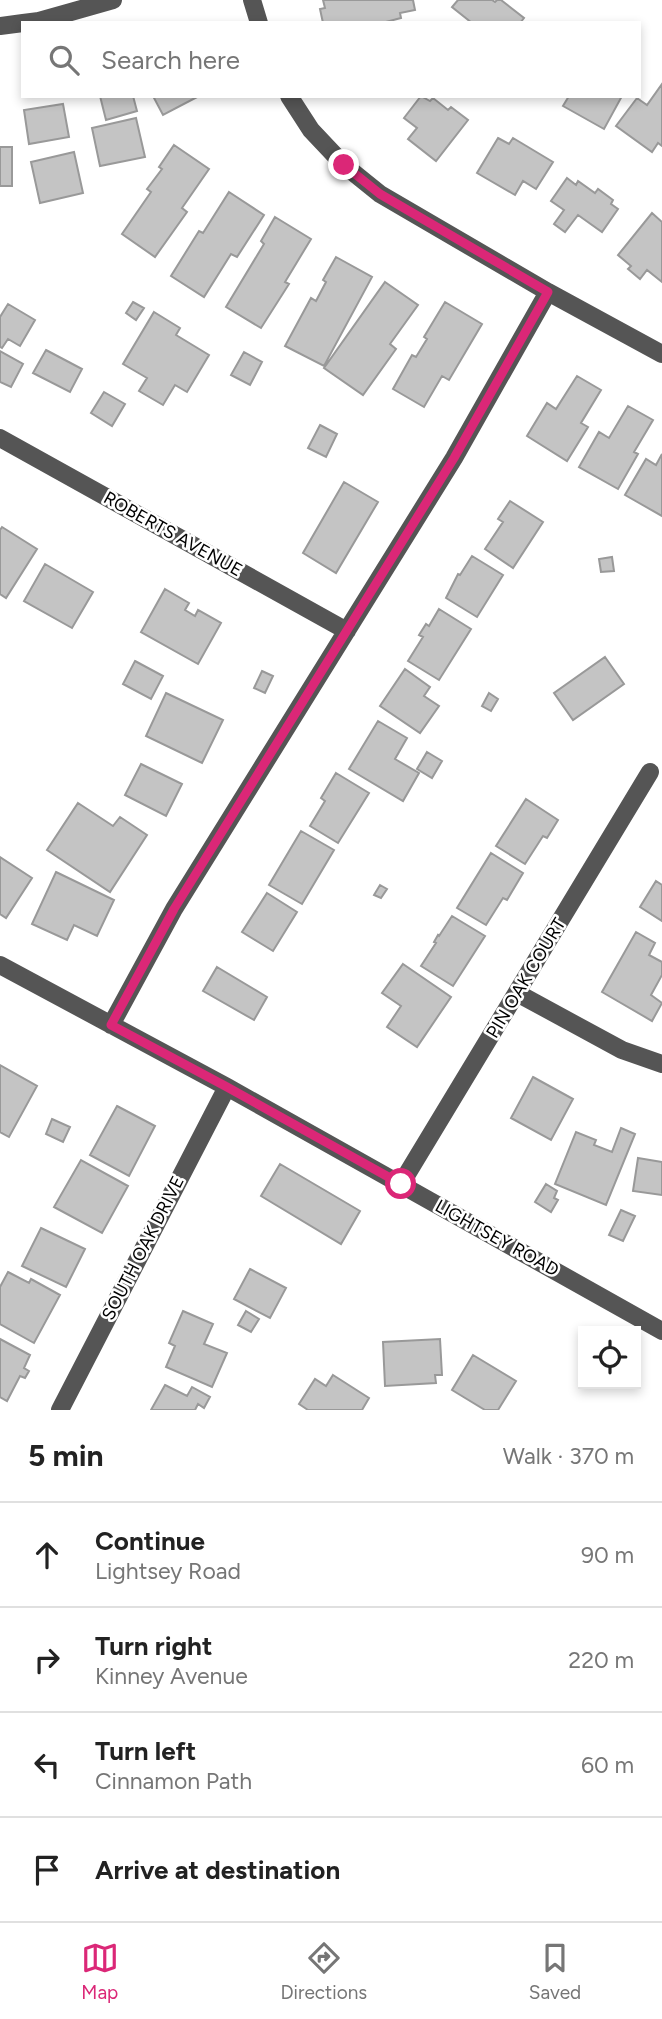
<!DOCTYPE html>
<meta charset="utf-8">
<style>
:root{--surface:#fff;--page:#f6f6f6;--text:#222;--muted:#767676;--line:#e0e0e0;--accent:#db2777}
body{margin:0;font-family:Figtree,sans-serif;background:var(--page);color:var(--text)}
.controls{position:absolute;right:21px;bottom:21px;display:grid;overflow:hidden;border-radius:0px;box-shadow:0 4px 10px #0003}
.controls button{width:63px;height:63px;display:grid;place-items:center;padding:0;border:0;border-bottom:2px solid var(--line);background:var(--surface);color:var(--text);font:35px sans-serif}
.stop{position:absolute;width:21px;height:21px;margin:-16px;border:5px solid #db2777;border-radius:50%;background:#fff}
.stop.end{background:#db2777;border-color:#fff;box-shadow:0 2px 7px #0008}
.list{margin:0;padding:0;list-style:none}
h2{display:flex;justify-content:space-between;align-items:center;height:91px;margin:0;padding:0 28px;font-size:30px}
h2 small{font-size:23px;font-weight:400;color:var(--muted)}
.list li{display:grid;grid-template-columns:46px 1fr auto;gap:21px;align-items:center;box-sizing:border-box;height:105px;padding:0 28px;border-top:2px solid var(--line)}
.list b{display:block;font-size:26px;white-space:nowrap}
.list p{margin:0;font-size:23px;white-space:nowrap;color:var(--muted)}
.list em{font-size:23px;font-style:normal;color:var(--muted)}
.icon{flex:none;width:38px;height:38px;fill:none;stroke:currentColor;stroke-width:2;stroke-linecap:round;stroke-linejoin:round}
.map{position:relative;flex:none;width:662px;height:1410px;overflow:hidden}
.search{position:absolute;background:var(--surface);box-shadow:0 4px 10px #0003;left:21px;right:21px;top:21px;height:77px;display:flex;align-items:center;gap:18px;box-sizing:border-box;padding:0 24px;border-radius:0px;color:var(--muted);font-size:26px}
.sheet{height:511px;background:var(--surface)}
nav{display:flex;justify-content:space-around;align-items:center;box-sizing:border-box;height:98px;border-top:2px solid var(--line);background:var(--surface);font-size:19px;color:var(--muted)}
nav a{display:grid;justify-items:center;gap:4px}
nav .on{color:var(--accent)}
.map>svg:first-child{display:block}
.building{fill:#c4c4c4;stroke:#999;stroke-width:2}
.lines{fill:none;stroke-linecap:round;stroke-linejoin:round}
.minor{stroke:#555;stroke-width:18}
.route{stroke:#db2777;stroke-width:9}
.labels{text-anchor:middle;stroke-width:5;stroke-linejoin:round;paint-order:stroke}
.street-label{font-size:18px;fill:#000;stroke:#fff}
</style>
<div class="map">
<svg width="662" height="1410" viewBox="0 0 662 1410">
<rect width="100%" height="100%" fill="#fff"/>
<!-- building -->
<path class="building" d="M 323,0 L 413,0 L 415,10 L 400,13 L 401,18 L 382,23 L 323,23 L 320,9 L 325,8 Z
M 458,0 L 492,0 L 495,2 L 497,0 L 501,0 L 524,18 L 520,23 L 472,23 L 452,7 Z
M 662,84 L 662,146 L 658,143 L 652,152 L 616,126 L 637,98 L 647,105 Z
M 100,96 L 133,96 L 137,111 L 106,120 Z
M 153,96 L 199,96 L 163,115 Z
M 421,96 L 430,101 L 433,98 L 448,110 L 451,107 L 468,120 L 436,161 L 408,139 L 417,128 L 404,118 Z
M 569,96 L 622,96 L 604,129 L 563,106 Z
M 63,104 L 69,137 L 29,144 L 24,110 Z
M 136,118 L 145,157 L 100,166 L 92,128 Z
M 498,138 L 509,144 L 513,138 L 553,162 L 536,189 L 523,181 L 515,195 L 477,173 Z
M 174,145 L 209,169 L 182,208 L 187,212 L 155,257 L 122,234 L 151,192 L 147,189 L 162,169 L 159,167 Z
M 0,147 L 12,147 L 12,186 L 0,186 Z
M 74,152 L 83,193 L 40,203 L 31,162 Z
M 567,178 L 576,185 L 578,181 L 595,193 L 598,189 L 613,200 L 611,204 L 618,209 L 602,232 L 578,215 L 565,232 L 554,224 L 564,210 L 551,201 Z
M 229,192 L 264,215 L 237,257 L 231,254 L 204,297 L 171,276 L 199,231 L 203,233 Z
M 652,213 L 662,222 L 662,282 L 647,270 L 640,279 L 628,269 L 631,266 L 618,255 Z
M 275,217 L 311,239 L 285,282 L 289,284 L 261,328 L 226,307 L 264,244 L 261,241 Z
M 336,257 L 372,277 L 324,366 L 285,346 L 311,298 L 316,301 L 326,282 L 323,280 Z
M 385,282 L 418,305 L 390,344 L 396,349 L 363,395 L 324,368 Z
M 133,302 L 144,308 L 136,320 L 126,313 Z
M 445,302 L 482,324 L 449,380 L 442,376 L 424,407 L 393,389 L 412,355 L 416,357 L 427,339 L 424,337 Z
M 8,304 L 35,320 L 20,346 L 8,339 L 2,348 L 0,347 L 0,317 Z
M 154,312 L 180,328 L 176,335 L 209,355 L 187,392 L 175,385 L 163,405 L 139,391 L 147,378 L 123,364 Z
M 46,350 L 82,369 L 70,392 L 33,373 Z
M 0,351 L 23,364 L 11,387 L 0,382 Z
M 244,352 L 262,362 L 250,385 L 231,375 Z
M 577,376 L 601,390 L 581,423 L 588,427 L 567,461 L 527,436 L 547,403 L 556,409 Z
M 104,392 L 125,404 L 112,426 L 91,413 Z
M 628,406 L 653,420 L 634,452 L 638,454 L 618,489 L 579,467 L 599,432 L 609,438 Z
M 320,425 L 337,434 L 326,457 L 308,448 Z
M 662,454 L 662,516 L 625,495 L 646,459 L 656,465 Z
M 344,482 L 378,502 L 336,573 L 303,553 Z
M 510,501 L 543,522 L 513,568 L 485,549 L 503,522 L 498,519 Z
M 2,527 L 37,549 L 6,598 L 0,594 L 0,530 Z
M 472,556 L 503,575 L 477,617 L 446,598 L 458,574 L 460,575 Z
M 612,557 L 614,571 L 601,572 L 599,559 Z
M 45,564 L 93,592 L 72,628 L 24,601 Z
M 165,589 L 189,603 L 185,610 L 195,616 L 198,610 L 221,623 L 198,664 L 141,632 Z
M 439,609 L 471,629 L 439,680 L 408,661 L 423,637 L 419,635 L 426,624 L 429,626 Z
M 605,657 L 624,684 L 573,720 L 554,693 Z
M 135,661 L 163,676 L 151,699 L 123,684 Z
M 405,669 L 430,687 L 424,696 L 439,706 L 420,733 L 380,706 Z
M 262,671 L 273,676 L 265,693 L 254,688 Z
M 166,693 L 223,720 L 202,763 L 146,736 Z
M 489,693 L 498,699 L 491,711 L 482,706 Z
M 378,721 L 407,738 L 395,759 L 419,773 L 403,801 L 349,769 Z
M 427,752 L 442,761 L 432,778 L 417,769 Z
M 141,764 L 182,784 L 166,816 L 125,795 Z
M 336,773 L 369,793 L 338,843 L 310,826 L 325,801 L 321,798 Z
M 526,799 L 558,820 L 547,838 L 543,836 L 525,864 L 496,846 Z
M 78,803 L 113,826 L 120,817 L 147,835 L 110,892 L 47,850 Z
M 301,831 L 334,850 L 302,904 L 269,885 Z
M 491,853 L 523,873 L 507,900 L 503,898 L 486,925 L 457,908 Z
M 0,857 L 32,878 L 6,918 L 0,914 Z
M 56,872 L 114,900 L 97,936 L 74,925 L 67,940 L 32,924 Z
M 656,881 L 662,885 L 662,921 L 640,907 Z
M 380,885 L 387,889 L 381,898 L 374,895 Z
M 267,893 L 297,912 L 273,951 L 242,932 Z
M 452,916 L 485,936 L 453,986 L 421,966 L 436,943 L 434,942 L 438,935 L 439,936 Z
M 636,932 L 655,943 L 649,955 L 662,962 L 662,975 L 651,995 L 662,1003 L 652,1021 L 602,992 Z
M 403,964 L 451,997 L 417,1047 L 387,1027 L 401,1006 L 382,993 Z
M 217,967 L 267,997 L 254,1020 L 203,991 Z
M 0,1065 L 37,1086 L 9,1137 L 0,1132 Z
M 533,1077 L 573,1099 L 551,1140 L 511,1118 Z
M 117,1106 L 155,1126 L 129,1176 L 90,1155 Z
M 52,1119 L 70,1127 L 63,1142 L 46,1134 Z
M 621,1128 L 635,1134 L 606,1205 L 555,1184 L 576,1132 L 596,1140 L 594,1145 L 612,1152 Z
M 638,1158 L 662,1162 L 662,1195 L 633,1191 Z
M 81,1160 L 128,1186 L 102,1233 L 54,1207 Z
M 280,1164 L 360,1211 L 341,1244 L 261,1196 Z
M 546,1184 L 557,1191 L 554,1198 L 558,1200 L 551,1212 L 535,1202 Z
M 621,1210 L 635,1216 L 623,1241 L 609,1235 Z
M 41,1228 L 85,1249 L 66,1287 L 22,1266 Z
M 250,1269 L 286,1288 L 270,1318 L 234,1299 Z
M 8,1272 L 29,1283 L 31,1279 L 60,1295 L 34,1343 L 0,1324 L 0,1287 Z
M 183,1311 L 213,1324 L 204,1344 L 227,1353 L 212,1387 L 166,1367 L 175,1346 L 169,1343 Z
M 246,1311 L 259,1319 L 251,1332 L 238,1325 Z
M 0,1339 L 30,1355 L 24,1368 L 29,1371 L 25,1378 L 20,1376 L 7,1401 L 0,1397 Z
M 440,1339 L 442,1375 L 435,1375 L 436,1383 L 385,1386 L 383,1342 Z
M 473,1355 L 516,1381 L 498,1410 L 485,1410 L 452,1390 Z
M 333,1375 L 369,1398 L 362,1410 L 308,1410 L 299,1404 L 315,1379 L 326,1386 Z
M 165,1385 L 187,1396 L 192,1387 L 210,1397 L 204,1408 L 198,1404 L 195,1410 L 151,1410 Z"/>
<g class="lines">
<!-- minor -->
<path class="minor" d="M 252,0 L 259,23
M 23,23 L 39,21 L 113,0
M 0,26 L 23,23
M 289,96 L 311,130 L 344,165 L 380,194 L 548,292 L 662,354
M 0,438 L 347,631
M 0,965 L 227,1087 L 662,1331
M 517,993 L 622,1050 L 662,1064
M 111,1025 L 174,909 L 454,458 L 548,292
M 401,1184 L 650,772
M 60,1410 L 227,1087"/>
</g>
<g class="lines">
<!-- route -->
<path class="route" d="M 344,165 L 380,194 L 548,292 L 454,458 L 174,909 L 111,1025 L 227,1087 L 401,1184"/>
</g>
<g class="labels">
<!-- street labels -->
<g class="street-label">
<text transform="translate(173 534) rotate(29)" y="6">ROBERTS AVENUE</text>
<text transform="translate(526 978) rotate(-59)" y="6">PIN OAK COURT</text>
<text transform="translate(497 1238) rotate(29)" y="6">LIGHTSEY ROAD</text>
<text transform="translate(143 1248) rotate(-63)" y="6">SOUTH OAK DRIVE</text>
</g>
</g>
</svg>
<div class="controls">
<button><svg class="icon" aria-label="locate" viewBox="0 0 24 24"><circle cx="12" cy="12" r="6"/><path d="M12 2v4M12 18v4M2 12h4M18 12h4"/></svg></button>
</div>
<div class="stop" style="left:401px;top:1184px"></div>
<div class="stop end" style="left:344px;top:165px"></div>
<div class="search"><svg class="icon" aria-label="search" viewBox="0 0 24 24"><circle cx="10" cy="10" r="6"/><path d="M15 15l6 6"/></svg>Search here</div>
</div>
<section class="sheet">
<h2>5 min<small>Walk · 370 m</small></h2>
<ul class="list">
<li><svg class="icon" aria-label="ahead" viewBox="0 0 24 24"><path d="M12 20V5M6 11l6-6 6 6"/></svg><div><b>Continue</b><p>Lightsey Road</p></div><em>90 m</em></li>
<li><svg class="icon" aria-label="right" viewBox="0 0 24 24"><path d="M7 20v-9h11M14 6l5 5-5 5"/></svg><div><b>Turn right</b><p>Kinney Avenue</p></div><em>220 m</em></li>
<li><svg class="icon" aria-label="left" viewBox="0 0 24 24"><path d="M17 20v-9H6M10 6l-5 5 5 5"/></svg><div><b>Turn left</b><p>Cinnamon Path</p></div><em>60 m</em></li>
<li><svg class="icon" aria-label="arrive" viewBox="0 0 24 24"><path d="M6 21V4h12l-3 4 3 4H6"/></svg><div><b>Arrive at destination</b></div></li>
</ul>
</section>
<nav>
<a class="on"><svg class="icon" aria-label="map" viewBox="0 0 24 24"><path d="M3 6l6-2 6 2 6-2v14l-6 2-6-2-6 2zM9 4v14M15 6v14"/></svg>Map</a>
<a><svg class="icon" aria-label="directions" viewBox="0 0 24 24"><path d="M12 3l9 9-9 9-9-9zM9 14v-3h6M13 9l2 2-2 2"/></svg>Directions</a>
<a><svg class="icon" aria-label="saved" viewBox="0 0 24 24"><path d="M7 4h10v16l-5-4-5 4z"/></svg>Saved</a>
</nav>
